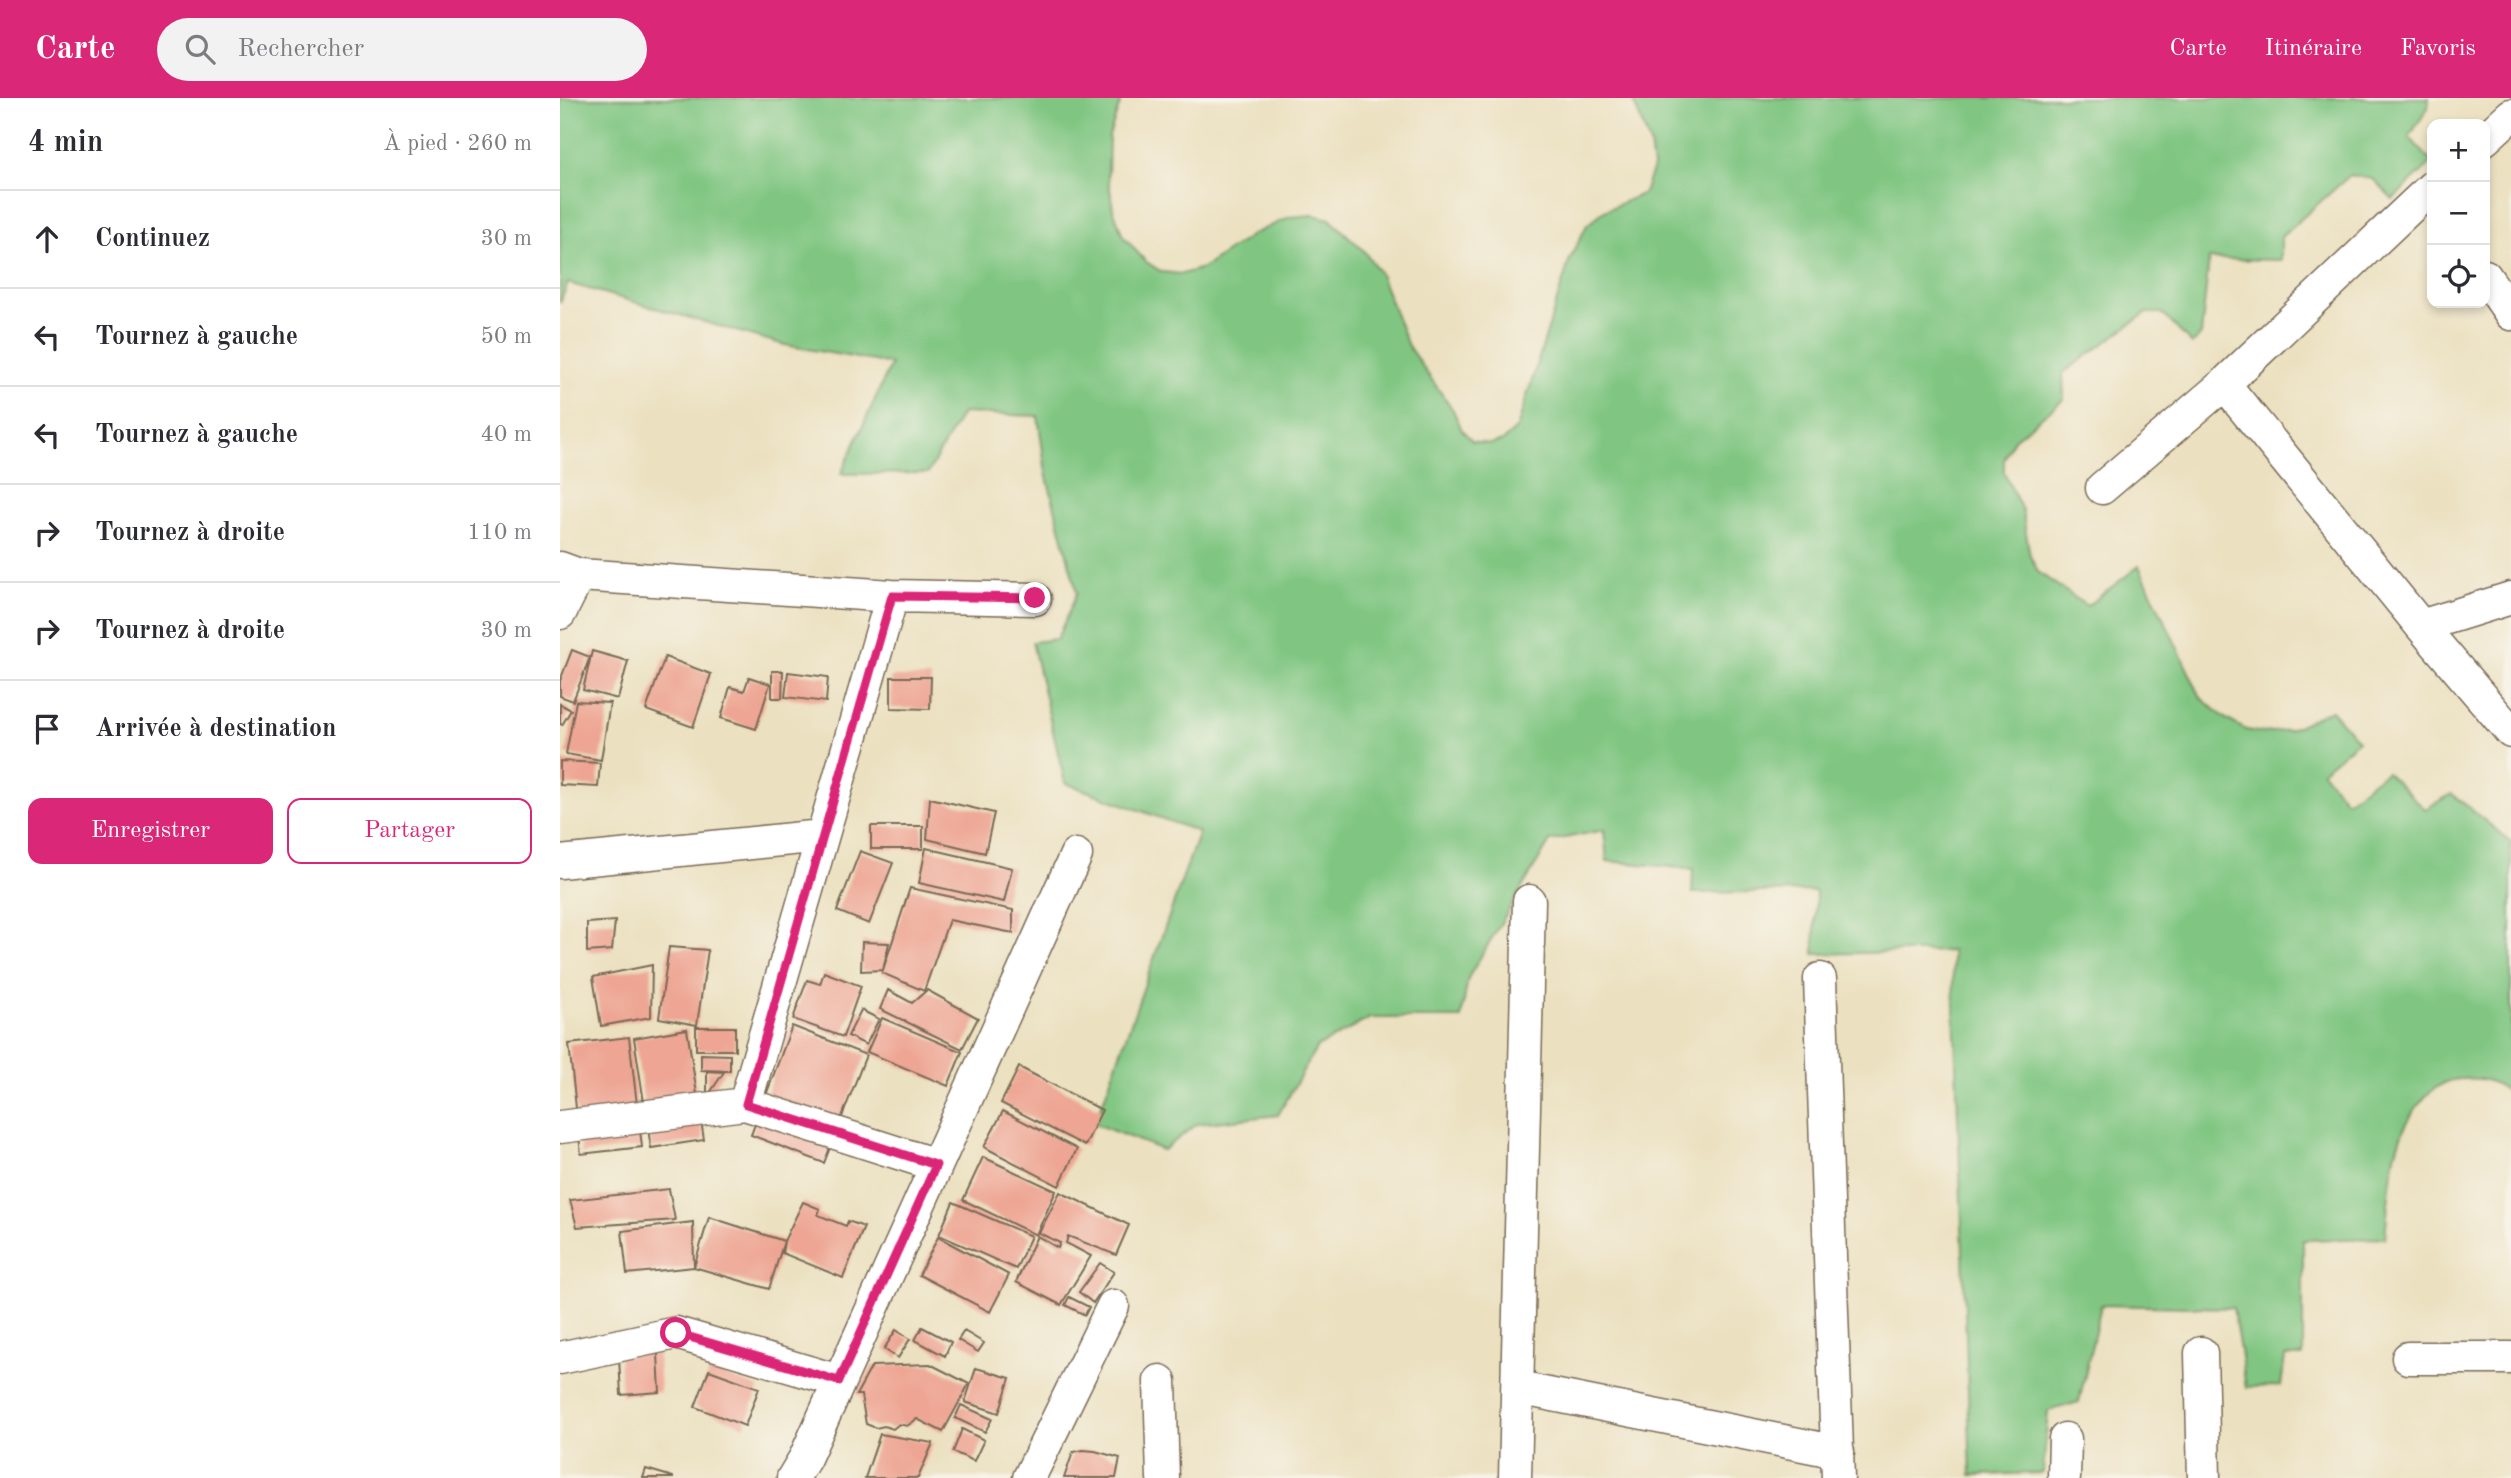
<!DOCTYPE html>
<html lang="fr">
<meta charset="utf-8">
<style>
:root{--surface:#fff;--page:#f2f2f3;--text:#2b2b33;--muted:#7c7c81;--line:#e1e1e2;--accent:#db2777}
body{margin:0;font-family:"Old Standard TT",serif;background:var(--page);color:var(--text)}
.controls{position:absolute;right:21px;top:21px;display:grid;overflow:hidden;border-radius:14px;box-shadow:0 4px 10px #0003}
.controls button{width:63px;height:63px;display:grid;place-items:center;padding:0;border:0;border-bottom:2px solid var(--line);background:var(--surface);color:var(--text);font:35px sans-serif}
.stop{position:absolute;width:21px;height:21px;margin:-16px;border:5px solid #db2777;border-radius:50%;background:#fff}
.stop.end{background:#db2777;border-color:#fff;box-shadow:0 2px 7px #0008}
.list{margin:0;padding:0;list-style:none}
h2{display:flex;justify-content:space-between;align-items:center;height:91px;margin:0;padding:0 28px;font-size:30px}
h2 small{font-size:23px;font-weight:400;color:var(--muted)}
.list li{display:grid;grid-template-columns:46px 1fr auto;gap:21px;align-items:center;box-sizing:border-box;height:98px;padding:0 28px;border-top:2px solid var(--line)}
.list b{display:block;font-size:26px;white-space:nowrap}
.list em{font-size:23px;font-style:normal;color:var(--muted)}
.actions{display:flex;gap:14px;padding:21px 28px}
.actions a{flex:1;padding:16px 0;border:2px solid var(--accent);border-radius:14px;text-align:center;font-size:24px;color:var(--accent)}
.actions .main{background:var(--accent);color:#fff}
.icon{flex:none;width:38px;height:38px;fill:none;stroke:currentColor;stroke-width:2;stroke-linecap:round;stroke-linejoin:round}
.map{position:relative;flex:none;width:1951px;height:1380px;overflow:hidden}
header{display:flex;align-items:center;gap:42px;box-sizing:border-box;height:98px;padding:0 35px;background:var(--accent);color:#fff}
header strong{font-size:33px}
nav{display:flex;gap:38px;margin-inline-start:auto;font-size:24px}
.search{width:490px;height:63px;background:var(--page);display:flex;align-items:center;gap:18px;box-sizing:border-box;padding:0 24px;border-radius:38px;color:var(--muted);font-size:26px}
main{display:flex}
aside{flex:1;background:var(--surface)}
.map>svg:first-child{display:block}
.green{fill:#80c682;stroke:#5e7850;stroke-width:2}
.building{fill:#eea593}
.lines{fill:none;stroke-linecap:round;stroke-linejoin:round}
.street-casing{stroke:#796a56;stroke-width:35}
.street{stroke:#fff;stroke-width:32}
.route{stroke:#db2777;stroke-width:9}
</style>
<header>
<strong>Carte</strong>
<div class="search"><svg class="icon" aria-label="search" viewBox="0 0 24 24"><circle cx="10" cy="10" r="6"/><path d="M15 15l6 6"/></svg>Rechercher</div>
<nav><a>Carte</a><a>Itinéraire</a><a>Favoris</a></nav>
</header>
<main>
<aside>
<h2>4 min<small>À pied · 260 m</small></h2>
<ul class="list">
<li><svg class="icon" aria-label="ahead" viewBox="0 0 24 24"><path d="M12 20V5M6 11l6-6 6 6"/></svg><div><b>Continuez</b></div><em>30 m</em></li>
<li><svg class="icon" aria-label="left" viewBox="0 0 24 24"><path d="M17 20v-9H6M10 6l-5 5 5 5"/></svg><div><b>Tournez à gauche</b></div><em>50 m</em></li>
<li><svg class="icon" aria-label="left" viewBox="0 0 24 24"><path d="M17 20v-9H6M10 6l-5 5 5 5"/></svg><div><b>Tournez à gauche</b></div><em>40 m</em></li>
<li><svg class="icon" aria-label="right" viewBox="0 0 24 24"><path d="M7 20v-9h11M14 6l5 5-5 5"/></svg><div><b>Tournez à droite</b></div><em>110 m</em></li>
<li><svg class="icon" aria-label="right" viewBox="0 0 24 24"><path d="M7 20v-9h11M14 6l5 5-5 5"/></svg><div><b>Tournez à droite</b></div><em>30 m</em></li>
<li><svg class="icon" aria-label="arrive" viewBox="0 0 24 24"><path d="M6 21V4h12l-3 4 3 4H6"/></svg><div><b>Arrivée à destination</b></div></li>
</ul>
<div class="actions"><a class="main">Enregistrer</a><a>Partager</a></div>
</aside>
<div class="map">
<svg width="1951" height="1380" viewBox="0 0 1951 1380">
<rect width="100%" height="100%" fill="#f7f3e8"/>
<filter id="ink" filterUnits="userSpaceOnUse"><feTurbulence type="fractalNoise" baseFrequency=".0143" numOctaves="2"/><feDisplacementMap in="SourceGraphic" scale="14" xChannelSelector="R" yChannelSelector="G"/><feConvolveMatrix kernelMatrix="1 2 1 2 8 2 1 2 1" color-interpolation-filters="sRGB"/></filter>
<filter id="wash" filterUnits="userSpaceOnUse"><feTurbulence type="fractalNoise" baseFrequency=".00686" numOctaves="4" result="noise"/><feDisplacementMap in="SourceGraphic" scale="28" xChannelSelector="R" yChannelSelector="G"/><feGaussianBlur stdDeviation="1.57" result="paint"/><feColorMatrix in="noise" values="0 0 0 0 0 0 0 0 0 0 0 0 0 0 0 0 0 1.4 0 .05"/><feComposite in="paint" operator="in"/></filter>
<g filter="url(#wash)">
<rect width="100%" height="100%" fill="#ebe0bf"/>
<!-- green -->
<path class="green" d="M 0,0 L 562,0 L 549,38 L 548,78 L 553,111 L 563,138 L 585,163 L 602,174 L 622,176 L 643,170 L 693,136 L 730,119 L 753,117 L 770,121 L 804,153 L 819,174 L 848,248 L 893,312 L 902,332 L 912,343 L 929,346 L 943,343 L 957,330 L 1010,161 L 1027,127 L 1044,113 L 1084,95 L 1093,69 L 1090,46 L 1072,0 L 1869,0 L 1868,10 L 1849,39 L 1872,64 L 1833,101 L 1813,81 L 1790,77 L 1721,139 L 1721,162 L 1649,161 L 1641,237 L 1632,246 L 1602,215 L 1586,215 L 1503,275 L 1504,301 L 1454,341 L 1444,361 L 1444,375 L 1462,412 L 1470,458 L 1478,474 L 1527,508 L 1579,468 L 1641,600 L 1666,621 L 1686,632 L 1704,635 L 1729,632 L 1771,612 L 1798,643 L 1762,673 L 1786,703 L 1826,674 L 1865,711 L 1892,696 L 1951,744 L 1951,997 C 1937,983 1922,979 1902,981 C 1887,981 1876,988 1865,999 C 1829,1038 1830,1090 1825,1140 L 1743,1142 L 1743,1258 L 1725,1258 L 1721,1288 L 1686,1289 L 1673,1210 L 1541,1207 L 1519,1304 L 1488,1313 L 1483,1375 L 1411,1377 L 1392,853 L 1254,856 L 1256,793 L 1132,795 L 1133,771 L 1047,763 L 1044,732 L 990,743 L 908,880 L 901,920 L 810,920 L 757,949 L 718,1017 L 637,1026 L 603,1052 L 535,1026 L 639,734 L 505,685 L 472,544 L 497,541 L 517,495 L 486,375 L 478,318 L 402,315 L 368,375 L 281,376 L 331,266 L 225,247 L 8,185 L 0,205 Z"/>
<g id="blocks">
<!-- building -->
<path class="building" d="M 12,552 L 30,559 L 13,603 L 0,598 L 0,583 Z
M 32,553 L 68,563 L 58,601 L 23,592 Z
M 105,559 L 151,576 L 133,629 L 86,612 Z
M 212,573 L 223,573 L 222,600 L 212,600 Z
M 228,574 L 268,579 L 266,604 L 225,599 Z
M 189,579 L 210,586 L 196,631 L 161,620 L 170,589 L 184,593 Z
M 331,579 L 371,579 L 370,611 L 331,610 Z
M 16,603 L 50,605 L 41,662 L 6,656 Z
M 0,606 L 11,612 L 2,627 L 0,626 Z
M 0,663 L 40,665 L 38,689 L 0,687 Z
M 370,700 L 434,715 L 425,755 L 367,741 Z
M 311,728 L 363,728 L 363,751 L 311,751 Z
M 366,750 L 452,770 L 444,804 L 359,785 Z
M 300,753 L 333,765 L 309,826 L 277,813 Z
M 350,790 L 453,812 L 453,835 L 389,822 L 364,893 L 322,875 Z
M 55,823 L 52,852 L 27,854 L 27,825 Z
M 302,844 L 329,845 L 323,872 L 301,873 Z
M 109,849 L 148,852 L 137,927 L 99,920 Z
M 92,867 L 91,919 L 41,928 L 33,879 Z
M 264,874 L 301,888 L 283,939 L 233,921 L 247,882 L 260,886 Z
M 328,892 L 352,905 L 367,892 L 418,920 L 402,951 L 320,911 Z
M 301,912 L 319,921 L 306,947 L 288,938 Z
M 322,920 L 402,954 L 388,988 L 307,954 Z
M 232,928 L 306,957 L 264,1065 L 191,1037 Z
M 136,929 L 175,929 L 175,952 L 136,952 Z
M 127,931 L 144,1042 L 91,1050 L 74,940 Z
M 69,939 L 82,1049 L 21,1056 L 9,946 Z
M 141,956 L 170,957 L 170,973 L 141,972 Z
M 459,969 L 542,1012 L 525,1048 L 441,1005 Z
M 147,973 L 164,974 L 147,999 Z
M 443,1013 L 517,1051 L 499,1088 L 424,1049 Z
M 423,1059 L 496,1093 L 476,1137 L 403,1102 Z
M 109,1091 L 115,1122 L 17,1129 L 10,1102 Z
M 500,1094 L 569,1127 L 556,1157 L 508,1138 L 506,1145 L 531,1158 L 501,1207 L 456,1184 L 477,1138 L 498,1150 L 500,1145 L 479,1135 Z
M 243,1104 L 260,1111 L 258,1117 L 286,1128 L 288,1123 L 304,1129 L 283,1180 L 222,1155 L 224,1143 Z
M 393,1104 L 471,1138 L 456,1171 L 379,1137 Z
M 149,1119 L 224,1143 L 209,1191 L 134,1169 L 67,1176 L 62,1133 L 133,1124 L 134,1169 Z
M 378,1139 L 449,1177 L 430,1214 L 359,1177 Z
M 540,1165 L 554,1174 L 533,1205 L 519,1194 Z
M 509,1199 L 529,1209 L 525,1217 L 505,1207 Z
M 362,1229 L 391,1244 L 385,1258 L 355,1242 Z
M 336,1232 L 350,1241 L 338,1260 L 324,1251 Z
M 404,1233 L 424,1245 L 418,1254 L 398,1242 Z
M 98,1256 L 100,1294 L 61,1297 L 59,1259 Z
M 370,1266 L 409,1286 L 383,1334 L 357,1321 L 347,1328 L 339,1326 L 333,1331 L 324,1328 L 316,1330 L 306,1326 L 301,1297 L 296,1297 L 312,1268 Z
M 416,1270 L 450,1280 L 439,1315 L 405,1304 Z
M 149,1272 L 199,1290 L 185,1328 L 135,1309 Z
M 401,1307 L 432,1321 L 425,1334 L 395,1320 Z
M 402,1331 L 424,1342 L 414,1363 L 393,1354 Z
M 320,1336 L 373,1345 L 358,1380 L 305,1380 Z
M 523,1352 L 535,1353 L 560,1360 L 556,1380 L 504,1380 L 513,1354 Z
M 86,1371 L 113,1379 L 113,1380 L 83,1380 Z"/>
</g>
</g>
<g filter="url(#ink)">
<use href="#blocks" fill-opacity="0" stroke="#796a56" stroke-width="2"/>
<g class="lines">
<!-- street casing -->
<g class="street-casing">
<path id="street" d="M 1925,41 L 1951,17
M 1925,178 L 1951,216
M 1664,286 L 1861,528 L 1951,634
M 1542,390 L 1664,286 L 1872,89
M 0,470 L 19,477 L 332,498 L 475,501
M 0,515 L 19,477
M 1861,528 L 1951,500
M 0,764 L 262,738
M 1260,881 L 1278,1380
M 185,1006 L 332,498
M 0,1029 L 185,1006 L 376,1067
M 1641,1255 L 1644,1380
M 0,1260 L 116,1235 L 279,1283
M 1848,1260 L 1951,1260
M 600,1283 L 603,1380
M 958,1290 L 1278,1354
M 233,1380 L 245,1360 L 516,757
M 469,1380 L 553,1208
M 955,1380 L 969,803
M 1504,1380 L 1505,1341"/>
</g>
<!-- street -->
<use href="#street" class="street"/>
</g>
</g>
<g class="lines" filter="url(#ink)">
<!-- route -->
<path class="route" d="M 116,1235 L 279,1283 L 376,1067 L 186,1006 L 332,498 L 475,500"/>
</g>
</svg>
<div class="controls">
<button>+</button>
<button>−</button>
<button><svg class="icon" aria-label="locate" viewBox="0 0 24 24"><circle cx="12" cy="12" r="6"/><path d="M12 2v4M12 18v4M2 12h4M18 12h4"/></svg></button>
</div>
<div class="stop" style="left:116px;top:1235px"></div>
<div class="stop end" style="left:475px;top:500px"></div>
</div>
</main>
